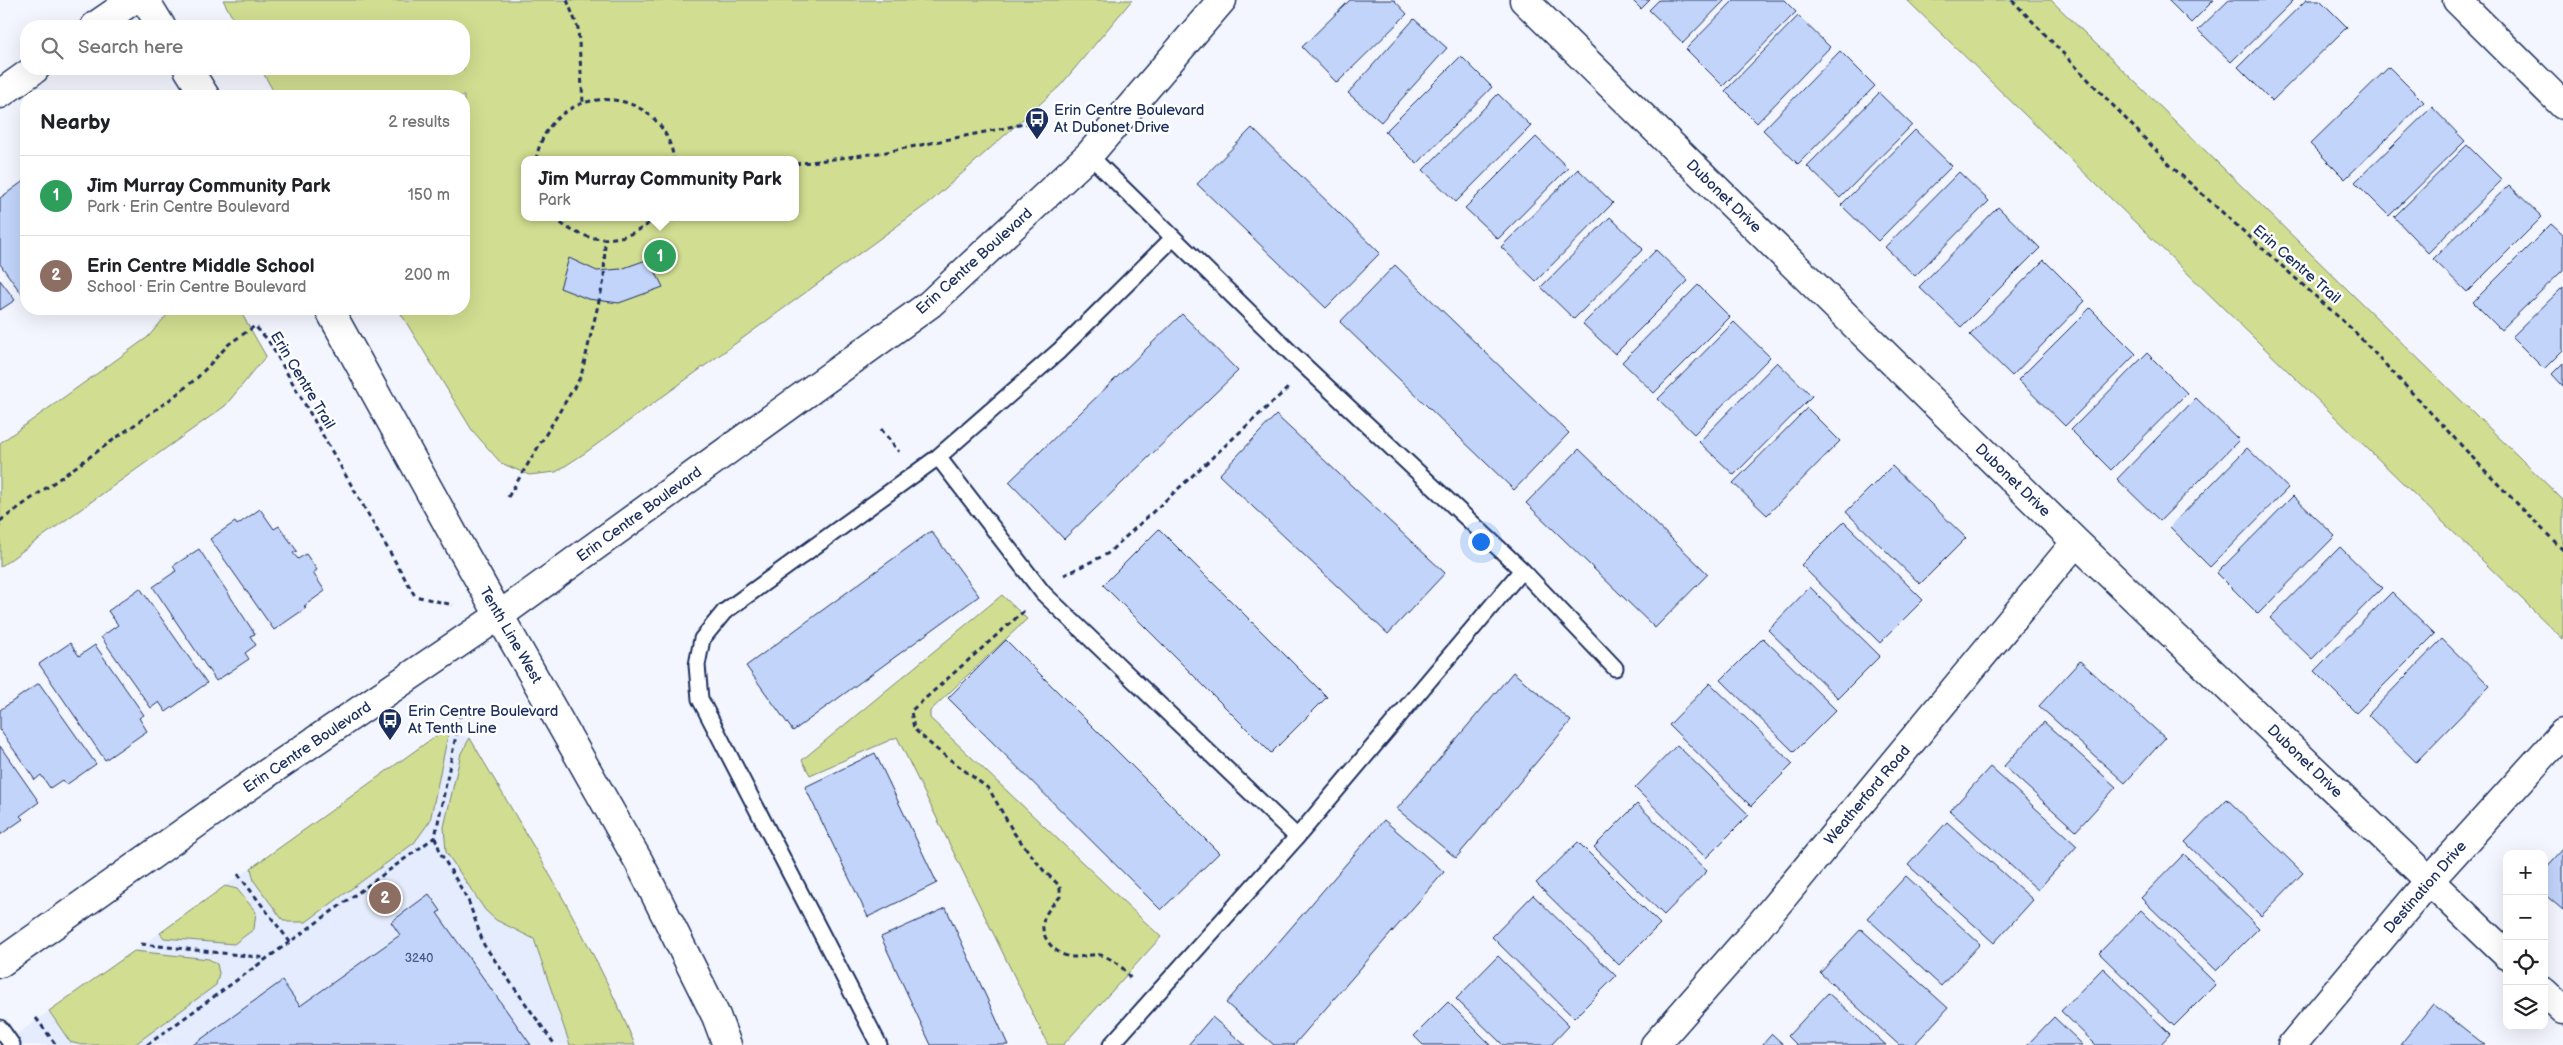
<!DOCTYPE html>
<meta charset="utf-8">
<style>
:root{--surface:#fff;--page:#f2f2f2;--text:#202124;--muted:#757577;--line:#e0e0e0;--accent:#0b8043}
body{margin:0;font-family:"Balsamiq Sans",sans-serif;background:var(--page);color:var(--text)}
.controls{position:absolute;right:15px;bottom:15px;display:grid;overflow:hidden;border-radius:10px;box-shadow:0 5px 20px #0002}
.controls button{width:45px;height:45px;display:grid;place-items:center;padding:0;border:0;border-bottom:1px solid var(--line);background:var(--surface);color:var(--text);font:25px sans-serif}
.you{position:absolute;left:1480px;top:541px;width:18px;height:18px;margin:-12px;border:4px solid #fff;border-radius:50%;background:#1a73e8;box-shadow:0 0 0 8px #1a73e833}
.badge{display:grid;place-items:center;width:32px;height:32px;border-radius:50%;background:var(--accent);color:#fff;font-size:16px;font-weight:700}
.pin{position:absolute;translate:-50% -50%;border:2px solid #fff;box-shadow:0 1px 5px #0006}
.popup{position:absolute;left:521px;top:156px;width:278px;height:65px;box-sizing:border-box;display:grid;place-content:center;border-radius:10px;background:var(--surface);filter:drop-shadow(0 1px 4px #0005);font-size:16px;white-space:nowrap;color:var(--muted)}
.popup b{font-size:19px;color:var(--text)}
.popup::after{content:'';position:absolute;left:50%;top:100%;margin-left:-10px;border:10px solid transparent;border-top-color:var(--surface)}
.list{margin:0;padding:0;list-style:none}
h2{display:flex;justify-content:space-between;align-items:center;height:65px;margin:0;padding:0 20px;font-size:21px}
h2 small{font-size:16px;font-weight:400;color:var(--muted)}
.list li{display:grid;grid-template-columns:32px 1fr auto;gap:15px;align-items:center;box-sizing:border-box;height:80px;padding:0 20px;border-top:1px solid var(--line)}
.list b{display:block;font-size:19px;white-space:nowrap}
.list p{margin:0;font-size:16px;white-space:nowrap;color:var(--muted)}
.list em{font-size:16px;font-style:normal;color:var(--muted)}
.icon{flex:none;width:28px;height:28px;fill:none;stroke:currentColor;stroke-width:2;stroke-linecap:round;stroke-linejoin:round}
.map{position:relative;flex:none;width:2563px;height:1045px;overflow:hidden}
.search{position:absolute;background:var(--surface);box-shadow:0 5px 20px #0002;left:20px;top:20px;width:450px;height:55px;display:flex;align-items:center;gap:12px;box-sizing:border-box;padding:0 18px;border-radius:20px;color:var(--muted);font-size:19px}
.panel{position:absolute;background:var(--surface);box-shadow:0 5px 20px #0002;left:20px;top:90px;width:450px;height:225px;border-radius:20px}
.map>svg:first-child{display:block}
.built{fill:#e4ecfd}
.green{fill:#d1dd90;stroke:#768677;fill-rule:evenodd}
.building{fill:#c2d4fa;stroke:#1b2f5e}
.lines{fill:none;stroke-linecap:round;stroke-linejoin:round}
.service-casing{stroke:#1b2f5e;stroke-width:19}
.minor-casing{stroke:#1b2f5e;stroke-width:31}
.tertiary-casing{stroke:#1b2f5e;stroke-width:31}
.path{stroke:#1b2f5e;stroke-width:3;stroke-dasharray:5 4;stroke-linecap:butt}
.service{stroke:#fff;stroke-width:15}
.minor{stroke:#fff;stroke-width:28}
.tertiary{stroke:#fff;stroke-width:28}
.labels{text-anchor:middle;stroke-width:5;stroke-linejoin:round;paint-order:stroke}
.number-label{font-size:12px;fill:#455885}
.poi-label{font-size:15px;fill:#1b2f5e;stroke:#fff;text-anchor:start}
.street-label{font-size:15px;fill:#1b2f5e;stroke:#fff}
</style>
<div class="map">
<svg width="2563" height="1045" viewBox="0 0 2563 1045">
<rect width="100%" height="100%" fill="#f3f6fe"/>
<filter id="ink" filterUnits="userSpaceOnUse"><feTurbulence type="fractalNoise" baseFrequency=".02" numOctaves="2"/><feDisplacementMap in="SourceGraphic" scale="10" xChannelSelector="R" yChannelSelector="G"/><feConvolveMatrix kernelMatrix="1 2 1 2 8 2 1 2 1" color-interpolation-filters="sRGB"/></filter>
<g filter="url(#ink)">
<!-- built -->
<path class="built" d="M 444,730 L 470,738 L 569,910 L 623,1015 L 635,1045 L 2,1045 Z"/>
<!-- green -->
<path class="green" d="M 223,0 L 1132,0 L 1060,86 L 930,202 L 585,453 L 556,472 L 529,475 L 501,463 L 472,430 L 398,309 L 464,309 L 464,96 L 276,96 L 261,69 L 464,69 L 464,26 L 237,26 ZM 525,160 L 795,160 L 795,217 L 525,217 Z
M 1907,0 L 2051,0 L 2563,500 L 2563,639 Z
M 172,309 L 239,309 L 266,356 L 225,406 L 0,567 L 0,443 L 148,337 Z
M 1002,595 L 1027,619 L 930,711 L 930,718 L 1161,937 L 1063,1045 L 1048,1045 L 897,737 L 810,775 L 802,760 Z
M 444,730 L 448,731 L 448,735 L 430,821 L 414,843 L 306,922 L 288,922 L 282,919 L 254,881 L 251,868 Z
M 470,738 C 528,838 591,938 635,1045 L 570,1045 L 534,939 L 496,920 L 485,910 L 446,852 L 444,827 L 461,753 Z
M 225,886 L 237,889 L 256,912 L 254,929 L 234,944 L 164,938 L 160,933 Z
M 134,951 L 209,959 L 217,964 L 219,973 L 216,985 L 134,1045 L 81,1045 L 70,1042 L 49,1011 Z"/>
<!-- building -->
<path class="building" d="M 1350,0 L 1394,0 L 1407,14 L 1337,83 L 1302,47 Z
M 1632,0 L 1650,0 L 1641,9 Z
M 1659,0 L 1725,0 L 1683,43 L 1649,10 Z
M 1734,0 L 1784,0 L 1796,12 L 1723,86 L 1686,49 Z
M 2168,0 L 2214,0 L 2191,23 Z
M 2229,0 L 2294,0 L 2231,62 L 2198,30 Z
M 2306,0 L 2320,0 L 2347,27 L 2272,101 L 2238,67 Z
M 1798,16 L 1830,47 L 1757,123 L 1725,91 Z
M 1414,19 L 1447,48 L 1381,122 L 1348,93 Z
M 1840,51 L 1875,86 L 1798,164 L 1763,130 Z
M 1461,56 L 1492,87 L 1417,164 L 1385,132 Z
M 2389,67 L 2424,102 L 2345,179 L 2310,144 Z
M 1879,93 L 1912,125 L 1840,198 L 1807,166 Z
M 1498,94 L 1531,126 L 1456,202 L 1423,170 Z
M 2432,107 L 2465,141 L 2389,216 L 2355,182 Z
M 1252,128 L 1380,253 L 1326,308 L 1197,184 Z
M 1915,130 L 1952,166 L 1878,241 L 1841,205 Z
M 1536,137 L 1568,168 L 1498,239 L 1465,208 Z
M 2467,145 L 2502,180 L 2428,253 L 2394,217 Z
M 1578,169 L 1613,203 L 1536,281 L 1501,247 Z
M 1959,172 L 1989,201 L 1915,276 L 1885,247 Z
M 25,180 L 26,183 L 26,300 L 0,264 L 0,198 Z
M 2509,185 L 2542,217 L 2467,292 L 2433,259 Z
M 1998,207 L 2040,248 L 1961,327 L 1919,287 Z
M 1610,217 L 1643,249 L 1574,319 L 1541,287 Z
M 2551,224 L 2563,235 L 2563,270 L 2501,330 L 2473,302 Z
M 1656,250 L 1688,281 L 1615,354 L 1583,324 Z
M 569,258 L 597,271 L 621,269 L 649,259 L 663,287 L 619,303 L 588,299 L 560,288 Z
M 2044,260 L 2085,301 L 2012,376 L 1970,335 Z
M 1395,265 L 1569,433 L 1514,490 L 1340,322 Z
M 0,280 L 15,300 L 0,310 Z
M 1698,285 L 1730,317 L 1654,393 L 1622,362 Z
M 2563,287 L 2563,350 L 2544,369 L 2512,337 Z
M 2090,308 L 2136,354 L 2065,426 L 2018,380 Z
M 1182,314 L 1238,371 L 1064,539 L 1009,482 Z
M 1734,322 L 1770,357 L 1694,434 L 1658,399 Z
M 2147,353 L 2187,393 L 2111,470 L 2071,430 Z
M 1777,362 L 1812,396 L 1734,475 L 1699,442 Z
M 2563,363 L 2563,386 L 2552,374 Z
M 2196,398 L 2239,440 L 2160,521 L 2117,479 Z
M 1807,408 L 1840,441 L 1767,515 L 1733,483 Z
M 1276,415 L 1445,573 L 1388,634 L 1219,475 Z
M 2247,448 L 2288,488 L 2210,567 L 2170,527 Z
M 1579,449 L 1708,574 L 1655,628 L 1526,503 Z
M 1892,466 L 1966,538 L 1920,584 L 1846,512 Z
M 2293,496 L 2335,536 L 2258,614 L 2217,573 Z
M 260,509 L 274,529 L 279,526 L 297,551 L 293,553 L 298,559 L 306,554 L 317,570 L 313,573 L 325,591 L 304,606 L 306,608 L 274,630 L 210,539 L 235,522 L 237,525 Z
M 1844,522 L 1923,600 L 1880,643 L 1801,565 Z
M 1159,529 L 1327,697 L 1271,753 L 1103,585 Z
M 931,531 L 979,596 L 793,731 L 746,666 Z
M 2340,547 L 2382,588 L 2312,659 L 2270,618 Z
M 199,549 L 255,634 L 250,636 L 256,645 L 245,653 L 249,659 L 216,681 L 153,587 L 176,571 L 173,566 Z
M 1810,587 L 1880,656 L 1838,698 L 1768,630 Z
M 140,588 L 207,683 L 166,712 L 159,702 L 151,708 L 101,637 L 118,625 L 108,611 Z
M 2392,592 L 2435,634 L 2356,713 L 2314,671 Z
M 1763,638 L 1836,710 L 1794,752 L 1721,680 Z
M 2442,639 L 2490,686 L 2416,762 L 2368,715 Z
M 1006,640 L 1219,853 L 1161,910 L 948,698 Z
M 70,643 L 79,656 L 95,645 L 144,715 L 139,718 L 147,731 L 105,760 L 39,664 Z
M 2080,661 L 2165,738 L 2125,783 L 2039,706 Z
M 1513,672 L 1571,721 L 1456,858 L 1397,809 Z
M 39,683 L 96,764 L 66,785 L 62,780 L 50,788 L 41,775 L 35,780 L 0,730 L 0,710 Z
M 1710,683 L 1793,764 L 1751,806 L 1669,725 Z
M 2044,722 L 2116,787 L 2076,831 L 2004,766 Z
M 1677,745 L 1749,815 L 1706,858 L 1635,788 Z
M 0,746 L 39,802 L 20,816 L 23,819 L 0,835 Z
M 875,753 L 937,883 L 868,917 L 805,787 Z
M 1990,767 L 2077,846 L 2038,890 L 1950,811 Z
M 2227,799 L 2303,873 L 2261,916 L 2185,842 Z
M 1637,804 L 1707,871 L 1664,915 L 1594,847 Z
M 1384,820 L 1444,872 L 1294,1045 L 1274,1045 L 1226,1003 Z
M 1947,822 L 2033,900 L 1994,943 L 1908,865 Z
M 1578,842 L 1660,924 L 1619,965 L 1536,883 Z
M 2563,849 L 2563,910 L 2544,894 L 2544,870 Z
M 2184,854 L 2259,928 L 2216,971 L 2141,898 Z
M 1906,876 L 1980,944 L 1941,986 L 1867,918 Z
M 429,894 L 441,911 L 437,913 L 531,1045 L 193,1045 L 282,981 L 300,1006 L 400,935 L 391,922 Z
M 1533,895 L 1616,976 L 1574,1018 L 1492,937 Z
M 946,908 L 1008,1045 L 931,1045 L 881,937 Z
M 2141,910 L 2216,984 L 2174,1026 L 2099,953 Z
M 1861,929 L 1948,1008 L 1914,1045 L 1899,1045 L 1820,973 Z
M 1498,956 L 1569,1026 L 1551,1045 L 1503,1045 L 1456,999 Z
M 2103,968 L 2170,1034 L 2160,1045 L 2096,1045 L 2061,1011 Z
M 1828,993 L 1886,1045 L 1797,1045 L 1788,1036 Z
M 1448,1002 L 1491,1045 L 1423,1045 L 1414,1036 Z
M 2433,1004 L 2485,1045 L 2400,1045 Z
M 1212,1017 L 1245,1045 L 1188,1045 Z
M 2054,1017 L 2083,1045 L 2027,1045 Z
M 1772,1034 L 1784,1045 L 1762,1045 Z"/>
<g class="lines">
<!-- service casing -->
<g class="service-casing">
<path id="service" d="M 1089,155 L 1293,355 L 1522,570 L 1297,837 L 1111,1045
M 938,457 L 1043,593 L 1297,837
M 1522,570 L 1615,668
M 0,1028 L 12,1045
M 879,1045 L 700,699 L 697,665 L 702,639 L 724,612 L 938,457 L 1059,351 L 1172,239"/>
</g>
<!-- minor casing -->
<g class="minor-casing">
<path id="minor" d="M 1524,0 L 2076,542 L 2507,955
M 95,26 L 133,0
M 0,94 L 35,69
M 2544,992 L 2563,1010
M 1655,1045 L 1749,938 L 2076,542"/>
</g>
<!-- tertiary casing -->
<g class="tertiary-casing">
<path id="tertiary" d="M 145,0 L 161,26
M 2457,0 L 2563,105
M 188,69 L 205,96
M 329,309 L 461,548 L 639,862 L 716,1016 L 727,1045
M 0,963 L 266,774 L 500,615 L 930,304 L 1089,155 L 1222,0
M 2292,1045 L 2429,881 L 2563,733"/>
</g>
<!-- path -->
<path class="path" d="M 567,0 L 578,28 L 583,102
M 2012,0 L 2171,166 L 2354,331 L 2490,476 L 2563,550
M 536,160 C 549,80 662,79 674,160
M 795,164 L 886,152 L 1029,123
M 554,217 C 583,246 627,246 656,217
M 881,429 L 899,452
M 508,497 L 581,376 L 604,280 L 605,240
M 0,521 L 172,398 L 197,378 L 229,344 L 255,326 L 268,340 L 415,596 L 453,605
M 1064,575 L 1107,554 L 1288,388
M 1024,611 L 911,711 L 914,729 L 935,748 L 989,789 L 1014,833 L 1044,871 L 1060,886 L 1060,897 C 1054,903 1047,910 1044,919 C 1038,937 1056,956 1073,957 C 1083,958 1095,952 1104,956 C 1118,962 1125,969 1132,981
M 435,837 L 441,854 L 468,900 L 484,945 L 555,1045
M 238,874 L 290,942
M 141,944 L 267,958
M 36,1018 L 56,1045
M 147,1045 L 435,837 L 460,716"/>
<!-- service -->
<use href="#service" class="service"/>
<!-- minor -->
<use href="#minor" class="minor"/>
<!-- tertiary -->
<use href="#tertiary" class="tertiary"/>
</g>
</g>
<!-- icons -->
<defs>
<g id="bus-pin" transform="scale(1.25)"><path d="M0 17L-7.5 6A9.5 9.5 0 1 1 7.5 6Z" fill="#1b2f5e" stroke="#fff"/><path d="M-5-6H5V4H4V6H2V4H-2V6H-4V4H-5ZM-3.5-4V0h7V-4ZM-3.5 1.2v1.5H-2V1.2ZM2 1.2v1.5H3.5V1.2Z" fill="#fff"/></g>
</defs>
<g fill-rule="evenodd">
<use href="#bus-pin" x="1037" y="119"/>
<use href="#bus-pin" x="390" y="720"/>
</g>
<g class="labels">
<!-- number labels -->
<g class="number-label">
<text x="419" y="962">3240</text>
</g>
<!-- poi labels -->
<g class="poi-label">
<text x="1054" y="115">Erin Centre Boulevard<tspan x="1054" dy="17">At Dubonet Drive</tspan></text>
<text x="408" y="716">Erin Centre Boulevard<tspan x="408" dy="17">At Tenth Line</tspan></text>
</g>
<!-- street labels -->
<g class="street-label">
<text transform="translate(1724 196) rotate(44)" y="5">Dubonet Drive</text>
<text transform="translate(974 261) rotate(-42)" y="5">Erin Centre Boulevard</text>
<text transform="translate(2297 264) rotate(41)" y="5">Erin Centre Trail</text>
<text transform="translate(303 380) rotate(59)" y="5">Erin Centre Trail</text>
<text transform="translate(2013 480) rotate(44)" y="5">Dubonet Drive</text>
<text transform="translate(639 514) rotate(-36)" y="5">Erin Centre Boulevard</text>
<text transform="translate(511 635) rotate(60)" y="5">Tenth Line West</text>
<text transform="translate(307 747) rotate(-34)" y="5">Erin Centre Boulevard</text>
<text transform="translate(2305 761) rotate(44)" y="5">Dubonet Drive</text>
<text transform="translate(1867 795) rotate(-50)" y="5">Weatherford Road</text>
<text transform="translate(2425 887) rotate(-49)" y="5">Destination Drive</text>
</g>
</g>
</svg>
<div class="controls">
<button>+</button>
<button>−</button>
<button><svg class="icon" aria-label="locate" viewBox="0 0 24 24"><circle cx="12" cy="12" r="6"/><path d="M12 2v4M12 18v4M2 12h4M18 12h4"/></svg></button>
<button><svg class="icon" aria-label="layers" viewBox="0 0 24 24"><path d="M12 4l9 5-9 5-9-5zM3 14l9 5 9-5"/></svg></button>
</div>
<div class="you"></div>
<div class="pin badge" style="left:660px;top:256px;background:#2e9e5b">1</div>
<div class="popup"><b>Jim Murray Community Park</b>Park</div>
<div class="pin badge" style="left:385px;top:898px;background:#8d6e63">2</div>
<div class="search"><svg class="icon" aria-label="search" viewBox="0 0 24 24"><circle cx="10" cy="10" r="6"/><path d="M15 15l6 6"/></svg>Search here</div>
<section class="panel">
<h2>Nearby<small>2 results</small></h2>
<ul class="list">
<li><span class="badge" style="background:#2e9e5b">1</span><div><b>Jim Murray Community Park</b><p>Park · Erin Centre Boulevard</p></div><em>150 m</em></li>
<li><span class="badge" style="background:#8d6e63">2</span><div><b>Erin Centre Middle School</b><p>School · Erin Centre Boulevard</p></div><em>200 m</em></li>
</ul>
</section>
</div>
